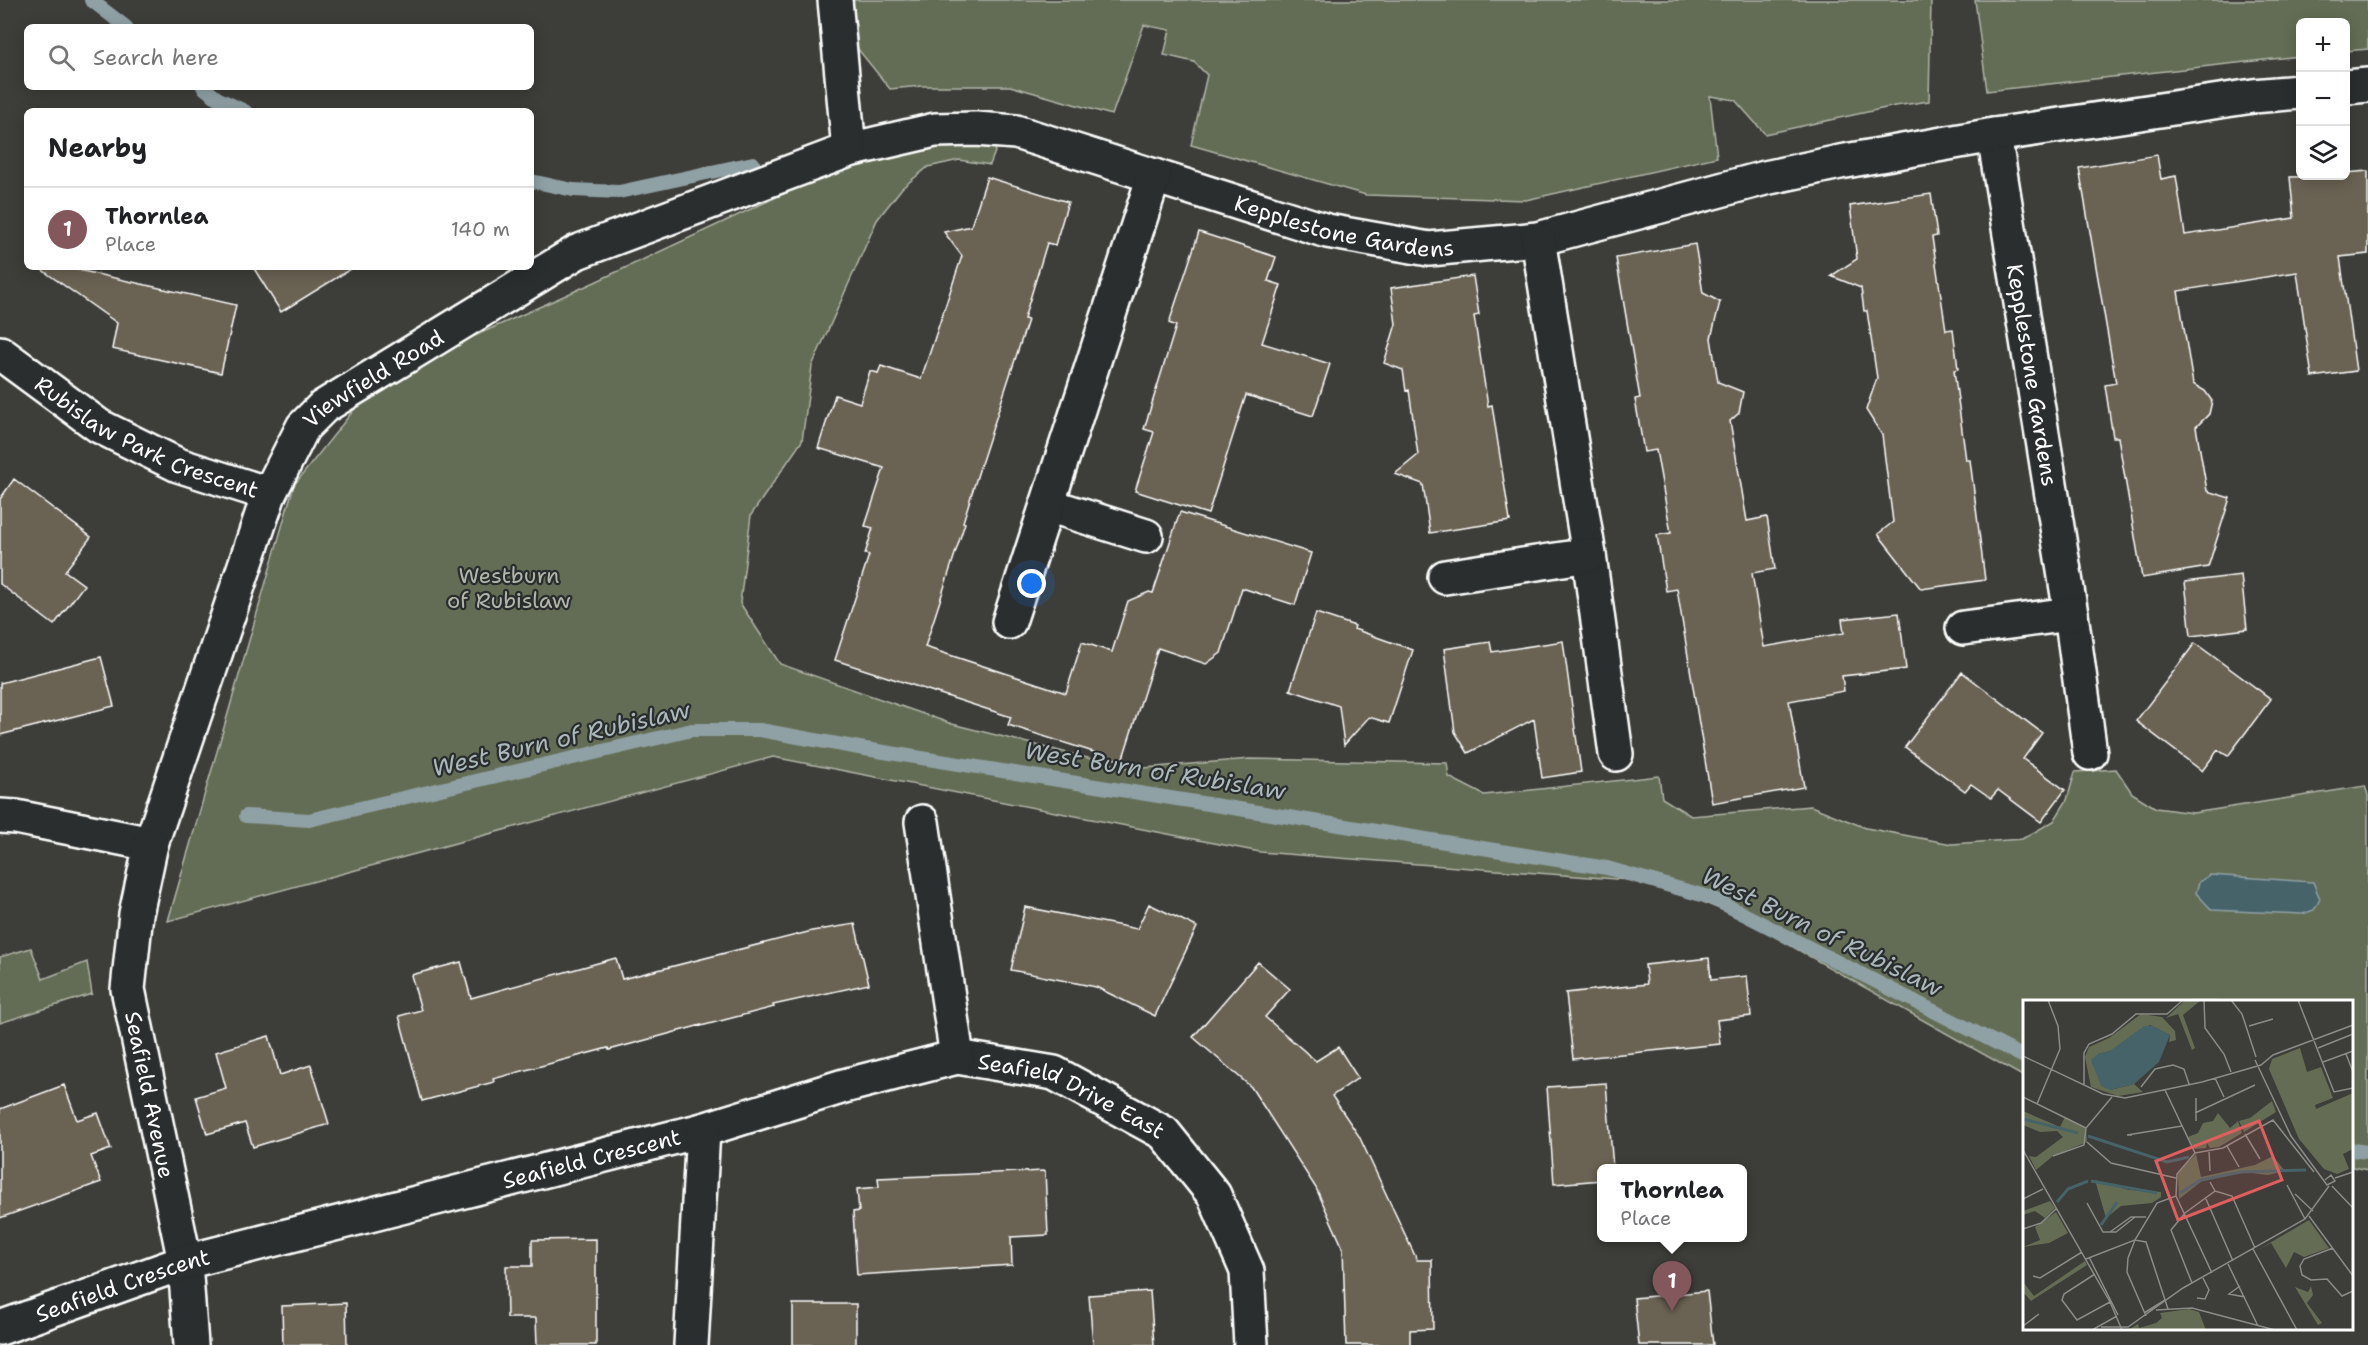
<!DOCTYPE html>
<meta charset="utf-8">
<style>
:root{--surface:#fff;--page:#f2f2f2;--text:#202124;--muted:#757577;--line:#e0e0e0;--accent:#84575d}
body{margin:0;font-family:"Shantell Sans",sans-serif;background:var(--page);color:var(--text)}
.controls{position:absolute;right:18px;top:18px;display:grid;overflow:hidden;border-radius:9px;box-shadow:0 3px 15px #0003}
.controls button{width:54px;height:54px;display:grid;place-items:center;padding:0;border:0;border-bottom:2px solid var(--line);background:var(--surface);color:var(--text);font:30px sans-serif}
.you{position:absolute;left:1032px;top:584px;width:21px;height:21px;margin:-15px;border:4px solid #fff;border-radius:50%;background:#1a73e8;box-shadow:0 0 0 9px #1a73e833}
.badge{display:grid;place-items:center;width:39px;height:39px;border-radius:50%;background:var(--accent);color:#fff;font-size:20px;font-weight:700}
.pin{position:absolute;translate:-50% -50px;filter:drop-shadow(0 2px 3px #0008)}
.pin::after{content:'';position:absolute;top:32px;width:21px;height:18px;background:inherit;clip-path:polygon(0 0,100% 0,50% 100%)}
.popup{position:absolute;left:1597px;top:1164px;width:150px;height:78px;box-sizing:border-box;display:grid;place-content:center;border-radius:9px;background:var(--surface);filter:drop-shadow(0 2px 4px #0005);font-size:20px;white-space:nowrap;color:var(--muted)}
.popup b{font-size:22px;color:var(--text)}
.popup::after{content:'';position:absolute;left:50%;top:100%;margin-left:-12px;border:12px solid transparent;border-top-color:var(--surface)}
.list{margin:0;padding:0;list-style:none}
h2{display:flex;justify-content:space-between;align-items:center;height:78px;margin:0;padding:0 24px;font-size:26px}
h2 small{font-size:20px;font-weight:400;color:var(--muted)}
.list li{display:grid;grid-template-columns:39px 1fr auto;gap:18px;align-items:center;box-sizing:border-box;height:84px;padding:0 24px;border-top:2px solid var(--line)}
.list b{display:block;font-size:22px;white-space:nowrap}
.list p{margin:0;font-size:20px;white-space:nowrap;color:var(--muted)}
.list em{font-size:20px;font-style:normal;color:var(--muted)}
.icon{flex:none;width:33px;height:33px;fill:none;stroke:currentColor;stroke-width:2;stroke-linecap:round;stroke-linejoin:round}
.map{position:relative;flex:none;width:2368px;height:1345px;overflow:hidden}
.search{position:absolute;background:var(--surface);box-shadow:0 3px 15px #0003;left:24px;top:24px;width:510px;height:66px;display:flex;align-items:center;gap:15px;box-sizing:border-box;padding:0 21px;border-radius:9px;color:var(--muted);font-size:22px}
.panel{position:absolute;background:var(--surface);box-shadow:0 3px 15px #0003;left:24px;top:108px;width:510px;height:162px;border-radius:9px}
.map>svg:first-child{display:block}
.green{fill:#646d54;stroke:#b2b6aa;stroke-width:1.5}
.water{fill:#46636a;stroke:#90a1a6;stroke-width:1.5}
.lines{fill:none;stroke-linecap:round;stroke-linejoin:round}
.stream{stroke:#90a1a6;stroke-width:14}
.building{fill:#6a6252;stroke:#fff;stroke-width:1.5}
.street-casing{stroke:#fff;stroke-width:38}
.street{stroke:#2a2d2e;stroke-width:33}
.labels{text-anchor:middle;stroke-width:4.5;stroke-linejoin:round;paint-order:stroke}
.street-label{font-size:22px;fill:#fff;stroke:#2a2d2e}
.park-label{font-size:22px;fill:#b2b6aa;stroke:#2a2d2e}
.water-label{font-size:24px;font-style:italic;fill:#acb9bc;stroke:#2a2d2e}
.inset-river{fill:none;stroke:#46636a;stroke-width:3}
.inset-road{fill:none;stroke:#8b8b88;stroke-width:1.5}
.view{fill:#e05e5e;fill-opacity:0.15;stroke:#e05e5e;stroke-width:3}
.inset-edge{fill:none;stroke:#fff;stroke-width:3}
</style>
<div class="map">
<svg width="2368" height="1345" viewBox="0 0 2368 1345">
<rect width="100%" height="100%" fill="#3d3d39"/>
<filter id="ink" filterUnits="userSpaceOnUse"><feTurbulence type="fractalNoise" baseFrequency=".0167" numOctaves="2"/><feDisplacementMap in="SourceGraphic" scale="12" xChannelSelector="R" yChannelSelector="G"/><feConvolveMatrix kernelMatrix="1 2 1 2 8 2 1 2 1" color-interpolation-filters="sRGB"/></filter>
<g filter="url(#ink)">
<!-- green -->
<path class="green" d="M 849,0 L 1931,0 L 1929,101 L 1895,106 L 1765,134 L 1735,100 L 1710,96 L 1717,157 L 1526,200 L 1366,195 L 1191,145 L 1207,75 L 1194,62 L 1164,55 L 1170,30 L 1144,25 L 1112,115 L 1010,86 L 922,86 L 890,89 L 853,43 Z
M 1975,0 L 2368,0 L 2368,49 L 2346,51 L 2346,22 L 2300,22 L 2300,56 L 1987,91 Z
M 1002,133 L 990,165 L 959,160 L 928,167 L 902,188 L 877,220 L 812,366 L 802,441 L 751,515 L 740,603 L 780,664 L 952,724 L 1132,769 L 1250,759 L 1447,763 L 1449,777 L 1484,795 L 1659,776 L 1662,798 L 1691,816 L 1811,806 L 1866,828 L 1952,844 L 2022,839 L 2054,821 L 2067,800 L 2075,772 L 2116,769 L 2132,793 L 2156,808 L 2193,813 L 2365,786 L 2368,795 L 2368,1170 L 2352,1167 L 2352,1002 L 2024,1002 L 2024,1077 L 1743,919 L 1677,891 L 1629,880 L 1260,852 L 773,757 L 168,921 L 294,485 L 364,397 L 470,338 L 595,282 L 860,158 Z
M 31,948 L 43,979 L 87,962 L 92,994 L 0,1023 L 0,957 Z"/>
<!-- water -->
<path class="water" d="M 2210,875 L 2313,882 L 2320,899 L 2314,910 L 2303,914 L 2212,910 L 2196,893 L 2199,882 Z"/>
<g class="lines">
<!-- stream -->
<path class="stream" d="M 91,0 L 126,27
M 203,87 L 217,98 L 245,111
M 531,181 L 573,190 L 619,192 L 753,163
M 246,816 L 309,820 L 692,730 L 760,730 L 859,748 L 1607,868 L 1712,898 L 2024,1057
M 2352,1150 L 2368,1152"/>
</g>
<!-- building -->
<path class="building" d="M 2157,155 L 2161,179 L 2176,176 L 2185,235 L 2294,218 L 2290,177 L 2346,176 L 2346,173 L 2368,171 L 2368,254 L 2340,257 L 2356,371 L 2312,377 L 2297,272 L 2178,291 L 2193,384 L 2205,391 L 2212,401 L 2209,414 L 2196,427 L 2207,491 L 2230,498 L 2208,567 L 2142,578 L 2118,437 L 2113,437 L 2105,385 L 2116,383 L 2079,168 Z
M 987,177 L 1068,202 L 1055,245 L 1047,243 L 1024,319 L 1028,320 L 980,467 L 963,522 L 965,523 L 925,647 L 1066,693 L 1082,642 L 1112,652 L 1128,601 L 1149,592 L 1153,593 L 1180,512 L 1311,553 L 1295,605 L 1242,588 L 1221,653 L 1206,664 L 1158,648 L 1122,761 L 1008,725 L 1011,717 L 835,660 L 869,555 L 865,554 L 873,528 L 865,526 L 884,468 L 818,448 L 835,395 L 860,403 L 870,371 L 878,373 L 881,366 L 921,379 L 962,256 L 944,232 L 971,226 Z
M 1931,194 L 1937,236 L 1932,237 L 1946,330 L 1953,329 L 1958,369 L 1954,370 L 1966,460 L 1970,460 L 1985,580 L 1921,589 L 1878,534 L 1893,522 L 1882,435 L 1866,410 L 1877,378 L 1867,311 L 1864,311 L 1861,288 L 1831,276 L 1857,259 L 1850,206 Z
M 1199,232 L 1276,257 L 1268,281 L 1281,285 L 1262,343 L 1330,364 L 1313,416 L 1246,395 L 1208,514 L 1135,491 L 1154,432 L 1144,429 L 1176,326 L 1169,323 Z
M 1695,244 L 1703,293 L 1720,302 L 1711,338 L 1718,382 L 1743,392 L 1739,413 L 1730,421 L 1747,521 L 1767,517 L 1775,569 L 1752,573 L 1764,647 L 1844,633 L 1842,619 L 1899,613 L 1906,669 L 1842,676 L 1844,691 L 1789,701 L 1804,787 L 1712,803 L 1677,589 L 1666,591 L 1657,535 L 1671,533 L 1656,450 L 1644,452 L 1635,399 L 1640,398 L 1616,258 Z
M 38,267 L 65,267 L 236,305 L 221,373 L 112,349 L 117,323 Z
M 253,267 L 354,267 L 281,312 Z
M 1473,276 L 1479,315 L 1474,316 L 1488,406 L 1492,405 L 1510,521 L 1430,533 L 1423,484 L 1395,474 L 1418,455 L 1409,390 L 1406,391 L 1403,370 L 1384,363 L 1396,324 L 1391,288 Z
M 14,479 L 91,537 L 65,571 L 84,585 L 54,625 L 0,584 L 0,499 Z
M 2241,575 L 2247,629 L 2191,636 L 2185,582 Z
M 1316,613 L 1355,626 L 1354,629 L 1413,650 L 1389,723 L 1369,717 L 1344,745 L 1339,706 L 1290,690 Z
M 1563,641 L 1581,772 L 1542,778 L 1534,719 L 1468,753 L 1455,732 L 1444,649 L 1490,642 L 1492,652 Z
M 2195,643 L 2271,699 L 2228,756 L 2218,750 L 2202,771 L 2136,721 Z
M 101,657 L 114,706 L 0,735 L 0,683 Z
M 1962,672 L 2042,733 L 2023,759 L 2065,790 L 2041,822 L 1998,790 L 1991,798 L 1971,784 L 1965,791 L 1905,747 Z
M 1149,904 L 1197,927 L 1155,1016 L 1096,987 L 1011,970 L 1025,907 L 1137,929 Z
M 855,924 L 869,984 L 773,1005 L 774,1007 L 701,1026 L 701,1025 L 609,1050 L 608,1048 L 493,1079 L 494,1082 L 422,1101 L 399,1016 L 421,1010 L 411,975 L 461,962 L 471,998 L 616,958 L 622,979 L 812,931 Z
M 1709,958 L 1711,980 L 1747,976 L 1751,1016 L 1717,1020 L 1720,1044 L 1573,1059 L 1566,993 L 1647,984 L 1645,965 Z
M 1258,962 L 1290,989 L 1265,1017 L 1316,1061 L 1338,1047 L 1358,1078 L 1332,1096 L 1359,1136 L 1417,1260 L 1432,1260 L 1433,1329 L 1410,1330 L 1410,1345 L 1346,1345 L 1343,1248 L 1316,1188 L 1251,1087 L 1193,1037 Z
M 269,1036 L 280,1075 L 311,1065 L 329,1124 L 253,1147 L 245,1123 L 207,1134 L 196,1097 L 226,1088 L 216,1052 Z
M 1606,1083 L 1613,1168 L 1602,1168 L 1602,1180 L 1554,1184 L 1547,1087 Z
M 64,1085 L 77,1120 L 98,1113 L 111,1149 L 91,1156 L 101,1182 L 0,1218 L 0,1109 Z
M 1045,1171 L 1048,1235 L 1011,1237 L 1012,1265 L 857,1275 L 853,1212 L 859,1211 L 857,1189 L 879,1187 L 878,1178 Z
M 596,1239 L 596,1345 L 537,1345 L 536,1318 L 507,1318 L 506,1266 L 532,1266 L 532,1240 Z
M 1150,1291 L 1154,1345 L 1093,1345 L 1089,1295 Z
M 1707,1291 L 1713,1345 L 1639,1345 L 1634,1298 Z
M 346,1303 L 347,1345 L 283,1345 L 282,1306 Z
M 793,1304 L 856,1304 L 856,1345 L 793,1345 Z"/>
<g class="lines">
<!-- street casing -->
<g class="street-casing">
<g id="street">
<path d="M 2346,87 L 2368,85"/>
<path id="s1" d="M 1994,135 L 2071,614 L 2090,753"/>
<path id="s2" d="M 849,150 L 935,130 L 976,129 L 1016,132 L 1327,231 L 1429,249 L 1538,239 L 1765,178 L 1840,162 L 1994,135 L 2253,96 L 2300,92"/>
<path d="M 1538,239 L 1589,555 L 1616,754"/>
<path id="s3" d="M 0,353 L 99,426 L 178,465 L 269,494"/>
<path d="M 1048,505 L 1146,536"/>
<path d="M 1445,577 L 1589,555"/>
<path d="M 1009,622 L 1154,176"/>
<path d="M 1963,628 L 2071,614"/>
<path id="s4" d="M 0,816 L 16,817 L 151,844 L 269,494 L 303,427 L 323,407 L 577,252 L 849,150 L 835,0"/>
<path id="s5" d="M 151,844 L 136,914 L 128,989 L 185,1262 L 191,1345"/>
<path id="s6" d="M 957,1057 L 1054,1073 L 1164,1133 L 1214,1195 L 1247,1271 L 1251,1345"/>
<path id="s7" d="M 0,1328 L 185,1262 L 703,1130 L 844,1086 L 957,1057 L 922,822"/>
<path d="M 691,1345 L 703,1130"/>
</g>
</g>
<!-- street -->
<use href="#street" class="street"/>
</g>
</g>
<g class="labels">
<!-- street labels -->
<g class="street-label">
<text dy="8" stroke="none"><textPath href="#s2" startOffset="512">Kepplestone Gardens</textPath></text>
<text dy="8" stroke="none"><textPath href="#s1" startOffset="243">Kepplestone Gardens</textPath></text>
<text dy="8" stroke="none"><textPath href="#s4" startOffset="684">Viewfield Road</textPath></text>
<text dy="8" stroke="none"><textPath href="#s3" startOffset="171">Rubislaw Park Crescent</textPath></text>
<text dy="8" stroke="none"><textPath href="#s5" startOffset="255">Seafield Avenue</textPath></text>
<text dy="8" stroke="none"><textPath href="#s6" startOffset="122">Seafield Drive East</textPath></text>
<text dy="8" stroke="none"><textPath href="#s7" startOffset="616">Seafield Crescent</textPath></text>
<text dy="8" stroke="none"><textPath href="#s7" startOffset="130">Seafield Crescent</textPath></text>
</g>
<!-- park labels -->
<g class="park-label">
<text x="509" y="583">Westburn<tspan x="509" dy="25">of Rubislaw</tspan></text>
</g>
<!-- water labels -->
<g class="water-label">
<text transform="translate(561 739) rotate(-13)" y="8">West Burn of Rubislaw</text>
<text transform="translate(1155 771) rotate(9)" y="8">West Burn of Rubislaw</text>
<text transform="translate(1822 932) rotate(26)" y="8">West Burn of Rubislaw</text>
</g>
</g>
<!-- overview -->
<g transform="translate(2023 1000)">
<rect width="330" height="330" fill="#3d3d39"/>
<path d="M 162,0 L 178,0 L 160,15 L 172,48 L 169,50 L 155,14 L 143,18 ZM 118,14 L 139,17 L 152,31 L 153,40 L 146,42 L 147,35 L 127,25 L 87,51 L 75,54 L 69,63 L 87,90 L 111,84 L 120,92 L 95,96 L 68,87 L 62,57 L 66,47 L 86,38 ZM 277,48 L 284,72 L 298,67 L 310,98 L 292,105 L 293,109 L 330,93 L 330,149 L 320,154 L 326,169 L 314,174 L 301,169 L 276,139 L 246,69 L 249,59 ZM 249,101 L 253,112 L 221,132 L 216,121 L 227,118 ZM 0,111 L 37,127 L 42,117 L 63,128 L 64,142 L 30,156 L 13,170 L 6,156 L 13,157 L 40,137 L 34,131 L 17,132 L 0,125 ZM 195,113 L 207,128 L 215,121 L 219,133 L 196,147 L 187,148 L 184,143 L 183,148 L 171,149 L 165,137 L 175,133 L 180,123 L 190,121 ZM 173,154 L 178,177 L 232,165 L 250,156 L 262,171 L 245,175 L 221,172 L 179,181 L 156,199 L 155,172 ZM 72,180 L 106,190 L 138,192 L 138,197 L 129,203 L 98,206 L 83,218 ZM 27,201 L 32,208 L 22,218 L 12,211 L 0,215 L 0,211 ZM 33,212 L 45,233 L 26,243 L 0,247 L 17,240 L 12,227 ZM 286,220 L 306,248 L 281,257 L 271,252 L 263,268 L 248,243 L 233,251 ZM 62,261 L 64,265 L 8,301 L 0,292 L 0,282 L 11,296 ZM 288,286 L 290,295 L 284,303 L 299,323 L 295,325 L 272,287 L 285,292 ZM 166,309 L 176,312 L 183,330 L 105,330 L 115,324 L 116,328 L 133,323 L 139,318 L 137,313 Z" fill="#646d54"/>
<path d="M 121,26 L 130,26 L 147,35 L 136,62 L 111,84 L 87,90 L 78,86 L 68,60 L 75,54 L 87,51 Z" fill="#46636a"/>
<path class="inset-river" d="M 0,119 L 55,133M 65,136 L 144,162 L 166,157M 68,181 L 134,193M 157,193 L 178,180 L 218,172 L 283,170M 34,202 L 45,189 L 65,181M 78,225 L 94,202"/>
<path class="inset-road" d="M 181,0 L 182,28 L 201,54 L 208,72M 208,0 L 219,14 L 233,57M 275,0 L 311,92 L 330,88M 226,26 L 250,19M 295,48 L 330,34M 323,54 L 330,72M 0,56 L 80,94 L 102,98 L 179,82 L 238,65 L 250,55 L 330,25M 232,60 L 268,136 L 304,185 L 312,181 L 308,175 L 302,180M 300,62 L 330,51M 192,78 L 201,97M 61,85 L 61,53 L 66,44 L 89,34 L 113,14 L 144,14 L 160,0M 118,87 L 132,69 L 150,65 L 161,69 L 166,84M 0,97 L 63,128M 14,104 L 37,49 L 35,26 L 25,0M 172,113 L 232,85M 173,121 L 173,98M 222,134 L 237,159M 109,135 L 104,135 L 159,126M 64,142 L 88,163 L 153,178M 204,146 L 216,167M 0,150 L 87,302 L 99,330M 186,150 L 187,171M 172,153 L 200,148 L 250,120 L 291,172M 30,156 L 61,145 L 63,128 L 89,97M 312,178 L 330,172M 264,185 L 282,219M 309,186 L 330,208M 192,191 L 209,196 L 232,248M 272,194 L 290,211M 153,196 L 189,273M 0,199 L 20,189M 183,199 L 210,261M 64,203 L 80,232 L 93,232 L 112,217M 286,216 L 330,276M 0,229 L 18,223 L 34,208M 87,232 L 108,217 L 123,217M 310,248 L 281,259 L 277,266 L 279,275 L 288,280 L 304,279 L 319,296 L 330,291M 230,249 L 274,330M 66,257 L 95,315M 63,259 L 112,240 L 134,203 L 153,196 L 154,174 L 172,153 L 142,90M 205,264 L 235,326M 72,274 L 41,294 L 39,300 L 54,320 L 87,302M 10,276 L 17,278 L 59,252M 169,283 L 148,230 L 162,213 L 192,191 L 187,182M 217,286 L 206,294 L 222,297M 174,298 L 182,299 L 186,290 L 180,278M 133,310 L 169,308 L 252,330M 121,313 L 142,300M 123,316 L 104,272 L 105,258 L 112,240 L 123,242 L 145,309M 0,326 L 16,314M 78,327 L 105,327 L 160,288 L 282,219 L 306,186M 69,330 L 94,316"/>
<path class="view" d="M 236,121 L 259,180 L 155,220 L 133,161 Z"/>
<rect width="330" height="330" class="inset-edge"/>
</g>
</svg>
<div class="controls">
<button>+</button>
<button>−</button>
<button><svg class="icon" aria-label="layers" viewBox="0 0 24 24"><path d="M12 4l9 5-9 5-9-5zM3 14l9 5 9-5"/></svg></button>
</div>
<div class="you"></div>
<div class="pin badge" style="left:1672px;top:1311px">1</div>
<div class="popup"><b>Thornlea</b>Place</div>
<div class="search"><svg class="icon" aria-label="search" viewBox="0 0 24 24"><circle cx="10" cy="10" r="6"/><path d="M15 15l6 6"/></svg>Search here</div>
<section class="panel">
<h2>Nearby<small></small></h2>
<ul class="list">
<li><span class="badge">1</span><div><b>Thornlea</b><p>Place</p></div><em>140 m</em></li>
</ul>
</section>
</div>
